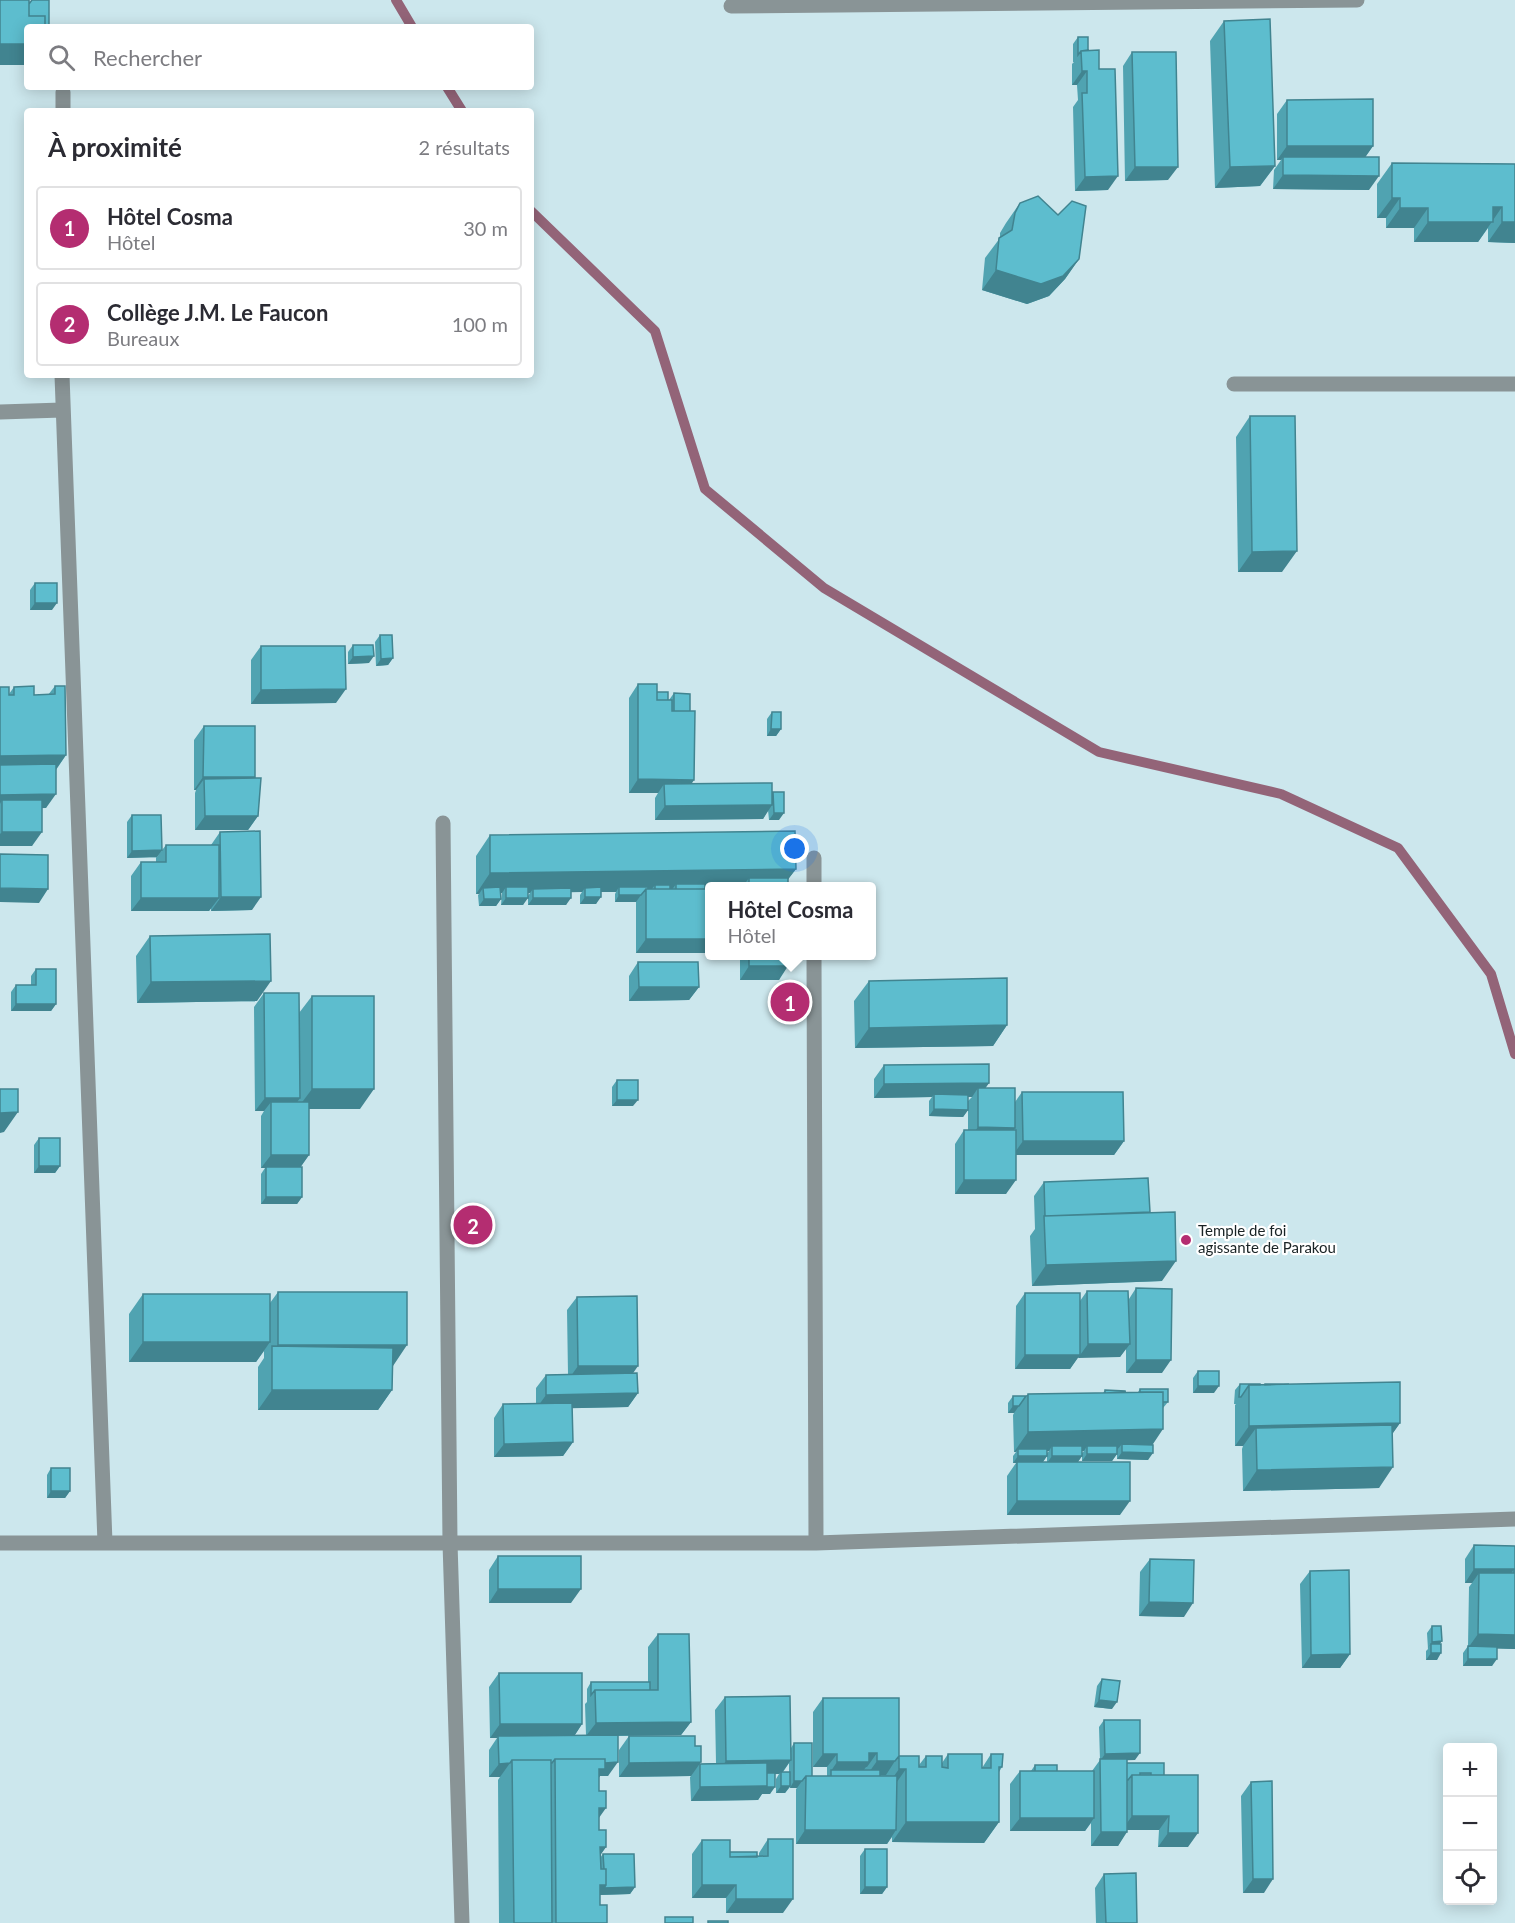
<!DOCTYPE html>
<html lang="fr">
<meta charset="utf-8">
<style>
:root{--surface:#fff;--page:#f2f2f3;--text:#2b2b33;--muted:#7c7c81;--line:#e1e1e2;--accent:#b42d71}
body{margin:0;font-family:Lato,sans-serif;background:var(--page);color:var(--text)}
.controls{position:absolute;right:18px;bottom:18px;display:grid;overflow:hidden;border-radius:6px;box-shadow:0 3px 15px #0003}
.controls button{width:54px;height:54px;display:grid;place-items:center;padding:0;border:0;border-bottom:2px solid var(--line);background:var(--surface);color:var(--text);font:30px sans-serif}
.you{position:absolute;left:795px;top:849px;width:21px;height:21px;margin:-15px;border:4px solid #fff;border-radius:50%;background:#1a73e8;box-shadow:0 0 0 9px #1a73e833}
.badge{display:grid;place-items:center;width:39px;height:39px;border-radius:50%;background:var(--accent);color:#fff;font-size:20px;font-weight:700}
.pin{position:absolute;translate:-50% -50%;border:3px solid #fff;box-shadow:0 2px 6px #0006}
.popup{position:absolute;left:705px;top:882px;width:171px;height:78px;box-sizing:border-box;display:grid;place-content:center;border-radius:6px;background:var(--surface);filter:drop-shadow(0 2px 4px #0005);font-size:20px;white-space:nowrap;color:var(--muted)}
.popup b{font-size:22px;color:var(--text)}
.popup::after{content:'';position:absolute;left:50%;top:100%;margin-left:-12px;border:12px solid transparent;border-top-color:var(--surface)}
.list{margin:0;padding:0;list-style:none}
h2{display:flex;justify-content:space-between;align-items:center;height:78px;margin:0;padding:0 24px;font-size:26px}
h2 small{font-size:20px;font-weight:400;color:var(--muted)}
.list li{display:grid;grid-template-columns:39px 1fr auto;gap:18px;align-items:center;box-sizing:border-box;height:84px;margin:0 12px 12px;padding:0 12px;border:2px solid var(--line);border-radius:6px}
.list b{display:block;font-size:22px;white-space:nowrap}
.list p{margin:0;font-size:20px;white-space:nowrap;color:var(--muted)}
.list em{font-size:20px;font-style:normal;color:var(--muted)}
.icon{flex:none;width:33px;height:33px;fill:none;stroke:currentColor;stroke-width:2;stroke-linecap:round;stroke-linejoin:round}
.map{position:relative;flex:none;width:1515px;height:1923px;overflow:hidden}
.search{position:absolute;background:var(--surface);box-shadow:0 3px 15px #0003;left:24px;top:24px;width:510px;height:66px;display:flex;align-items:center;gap:15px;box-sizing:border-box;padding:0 21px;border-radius:6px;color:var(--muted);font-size:22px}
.panel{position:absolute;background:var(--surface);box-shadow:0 3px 15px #0003;left:24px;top:108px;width:510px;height:270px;border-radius:6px}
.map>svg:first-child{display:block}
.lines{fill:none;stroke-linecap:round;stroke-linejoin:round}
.stream{stroke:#936478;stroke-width:10}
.street{stroke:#899496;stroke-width:15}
.wall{fill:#50a3b1;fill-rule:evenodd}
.shaded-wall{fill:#418490}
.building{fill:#5dbdce;stroke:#418490;stroke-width:1.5}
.poi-dot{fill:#b42d71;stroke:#fff;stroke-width:2}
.labels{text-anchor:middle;stroke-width:4.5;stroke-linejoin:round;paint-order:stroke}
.poi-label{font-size:15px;fill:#192325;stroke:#fff;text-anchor:start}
</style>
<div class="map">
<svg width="1515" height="1923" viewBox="0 0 1515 1923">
<rect width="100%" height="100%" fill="#cce7ed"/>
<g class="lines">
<!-- stream -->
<path class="stream" d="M 396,0 L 412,27
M 447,87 L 462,111
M 531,211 L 655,331 L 705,489 L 824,588 L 1099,752 L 1281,794 L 1398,848 L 1491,974 L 1515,1054"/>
<!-- street -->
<path class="street" d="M 731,6 L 1357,0
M 63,111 L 63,92
M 62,375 L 105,1543
M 1234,384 L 1515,384
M 0,412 L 62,410
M 443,823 L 450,1543 L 462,1923
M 814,858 L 814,886
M 814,956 L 816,1543
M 0,1543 L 816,1543 L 1515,1519"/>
</g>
<!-- wall -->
<path class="wall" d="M 1224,21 L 1275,166 L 1260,186 L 1215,188 L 1210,41 Z
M 1078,37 L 1088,50 L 1099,69 L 1108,190 L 1075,191 L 1073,107 L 1078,100 L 1077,85 L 1072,85 L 1072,64 L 1074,62 L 1073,62 L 1073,44 Z
M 1132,52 L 1168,180 L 1125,181 L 1123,66 Z
M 1287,100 L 1373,146 L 1365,157 L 1369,190 L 1273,189 L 1274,170 L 1281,160 L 1277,160 L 1277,114 Z
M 1392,163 L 1515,164 L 1515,243 L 1488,242 L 1488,228 L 1478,242 L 1414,242 L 1414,228 L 1386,228 L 1386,218 L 1377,218 L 1377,184 Z
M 1020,203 L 1079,259 L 1065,279 L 1049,296 L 1027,304 L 982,290 L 985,258 L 1000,238 L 1000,233 L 1006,223 Z
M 1250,416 L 1282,572 L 1238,572 L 1236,437 Z
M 35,583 L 52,610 L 30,610 L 30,590 Z
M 380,635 L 393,658 L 388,665 L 376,666 L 375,642 Z
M 353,645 L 369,663 L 348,664 L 348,652 Z
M 261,646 L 336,703 L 251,704 L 251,660 Z
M 638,684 L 657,692 L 668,700 L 669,700 L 674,693 L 692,784 L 772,794 L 773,792 L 779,820 L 769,820 L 768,810 L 763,819 L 655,820 L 655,798 L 658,793 L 629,793 L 629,698 Z
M 55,686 L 66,755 L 56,770 L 46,808 L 42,808 L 32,846 L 0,846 L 0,687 L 9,694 L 14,687 L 34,695 L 48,695 Z
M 772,712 L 781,729 L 776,736 L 767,736 L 767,719 Z
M 204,726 L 258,816 L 248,830 L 195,830 L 195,793 L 196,790 L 194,790 L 194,740 Z
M 132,815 L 162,850 L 157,857 L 127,858 L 127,822 Z
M 220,832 L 252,910 L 211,911 L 211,908 L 209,911 L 131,911 L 131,876 L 141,862 L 156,862 L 156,858 L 166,845 L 211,845 Z
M 490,835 L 796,869 L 788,879 L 788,886 L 709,886 L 709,953 L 636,953 L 636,902 L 615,902 L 615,894 L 616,892 L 601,892 L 596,904 L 580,904 L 580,895 L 582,892 L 571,892 L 566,905 L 528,905 L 528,896 L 530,893 L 528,893 L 523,905 L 501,905 L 502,893 L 501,893 L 501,899 L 496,906 L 479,906 L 478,895 L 479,894 L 476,894 L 476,856 Z
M 150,936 L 257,1001 L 137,1003 L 136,956 Z
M 740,956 L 788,956 L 779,980 L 740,980 Z
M 638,962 L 699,987 L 689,1000 L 629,1001 L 629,976 Z
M 36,969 L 56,1004 L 51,1011 L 11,1011 L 11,992 L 16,985 L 31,985 L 31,976 Z
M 869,981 L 1007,1025 L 993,1046 L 855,1048 L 854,1001 Z
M 264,993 L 299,1013 L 312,996 L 360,1109 L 309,1109 L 309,1155 L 300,1167 L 302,1197 L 297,1204 L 261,1204 L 261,1174 L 265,1168 L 261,1168 L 261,1116 L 264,1111 L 255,1111 L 254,1007 Z
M 884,1065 L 989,1083 L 985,1088 L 1015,1102 L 1022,1092 L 1124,1141 L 1114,1155 L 1016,1155 L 1006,1194 L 955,1194 L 955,1144 L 964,1130 L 968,1130 L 968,1101 L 972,1097 L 968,1097 L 968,1110 L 963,1117 L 929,1116 L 929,1101 L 932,1097 L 874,1098 L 874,1079 Z
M 617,1080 L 633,1106 L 612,1106 L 612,1087 Z
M 39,1138 L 60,1166 L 55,1173 L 34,1173 L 34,1145 Z
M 1044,1182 L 1150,1212 L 1162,1281 L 1032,1286 L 1030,1236 L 1035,1229 L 1034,1196 Z
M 1136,1288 L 1162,1373 L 1126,1373 L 1126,1348 L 1120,1357 L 1078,1357 L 1070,1369 L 1015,1369 L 1016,1306 L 1025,1293 L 1080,1301 L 1087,1291 L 1129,1299 Z
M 278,1292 L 393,1366 L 392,1390 L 378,1410 L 258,1410 L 258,1367 L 264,1358 L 264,1351 L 256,1362 L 129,1362 L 129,1314 L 143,1294 L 270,1303 Z
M 577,1297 L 633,1373 L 638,1393 L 628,1407 L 572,1408 L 573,1442 L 563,1456 L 494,1457 L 494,1418 L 503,1404 L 536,1403 L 536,1388 L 546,1375 L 568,1374 L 567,1310 Z
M 1198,1371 L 1214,1393 L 1193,1393 L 1193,1378 Z
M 1240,1384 L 1260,1385 L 1400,1423 L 1392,1434 L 1379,1488 L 1243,1491 L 1242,1449 L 1243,1446 L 1235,1446 L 1235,1405 L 1236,1404 L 1234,1404 L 1235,1390 Z
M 1140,1389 L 1168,1402 L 1163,1408 L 1148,1460 L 1117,1459 L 1117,1454 L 1112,1461 L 1082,1461 L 1082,1453 L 1084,1451 L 1082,1451 L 1082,1456 L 1078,1462 L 1120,1515 L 1007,1515 L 1007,1476 L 1016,1463 L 1013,1463 L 1013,1456 L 1016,1452 L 1014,1452 L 1013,1415 L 1014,1413 L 1008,1413 L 1008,1403 L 1013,1396 L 1026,1396 L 1028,1394 L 1103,1393 L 1105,1390 L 1125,1392 L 1138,1392 ZM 1047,1451 L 1049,1451 L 1047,1453 L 1047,1462 L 1043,1462 L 1047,1456 Z
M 51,1468 L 70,1491 L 65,1498 L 47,1498 L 47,1475 Z
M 1474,1545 L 1515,1546 L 1515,1649 L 1497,1648 L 1492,1666 L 1463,1666 L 1463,1653 L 1468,1646 L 1469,1587 L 1472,1583 L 1465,1583 L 1465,1559 Z
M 498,1556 L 571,1603 L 489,1603 L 489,1570 Z
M 1150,1559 L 1184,1617 L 1139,1616 L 1140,1572 Z
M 1310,1571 L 1350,1654 L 1340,1668 L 1302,1668 L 1300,1584 Z
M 1432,1626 L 1440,1644 L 1437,1660 L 1426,1660 L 1426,1651 L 1428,1649 L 1427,1633 Z
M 658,1634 L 691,1722 L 681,1735 L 618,1736 L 608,1776 L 600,1776 L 599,1777 L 599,1830 L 606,1847 L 600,1855 L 600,1858 L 603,1854 L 635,1887 L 630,1894 L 600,1895 L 600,1905 L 607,1923 L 499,1923 L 498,1780 L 500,1777 L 489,1777 L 489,1750 L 497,1738 L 490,1738 L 489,1687 L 499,1673 L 582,1724 L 574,1736 L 586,1735 L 585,1704 L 587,1702 L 587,1689 L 591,1682 L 648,1682 L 648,1647 Z
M 1102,1679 L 1112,1709 L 1094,1707 L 1097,1686 Z
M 725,1697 L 791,1748 L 794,1743 L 812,1776 L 827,1776 L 827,1767 L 813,1767 L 813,1712 L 823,1698 L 899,1756 L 919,1765 L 926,1756 L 942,1763 L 948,1754 L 982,1768 L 991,1754 L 1002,1767 L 999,1772 L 999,1822 L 984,1843 L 892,1842 L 892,1837 L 887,1844 L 796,1844 L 796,1789 L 797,1788 L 790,1788 L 790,1787 L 785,1793 L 776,1793 L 776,1779 L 779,1774 L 775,1774 L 770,1794 L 762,1794 L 758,1800 L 691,1801 L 690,1777 L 691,1776 L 619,1777 L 619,1750 L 629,1736 L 695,1746 L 700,1764 L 716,1763 L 715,1710 ZM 789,1763 L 789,1772 L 783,1772 Z
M 1104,1720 L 1135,1760 L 1127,1760 L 1127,1763 L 1164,1775 L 1188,1847 L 1158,1847 L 1159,1830 L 1127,1830 L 1118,1846 L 1091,1846 L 1091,1823 L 1085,1831 L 1010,1831 L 1010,1784 L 1020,1771 L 1031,1771 L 1035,1765 L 1057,1771 L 1092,1771 L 1100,1760 L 1099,1727 Z
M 1251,1782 L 1264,1893 L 1243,1893 L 1241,1796 Z
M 768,1839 L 783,1913 L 726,1913 L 726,1898 L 692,1898 L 692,1854 L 702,1840 L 730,1852 L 757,1857 L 759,1856 L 759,1853 Z
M 865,1849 L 887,1887 L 882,1894 L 860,1894 L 860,1856 Z
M 1104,1874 L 1137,1923 L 1096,1923 L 1095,1888 Z"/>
<!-- shaded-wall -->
<path class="shaded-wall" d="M 0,44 L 27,44 L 27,65 L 0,65 Z
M 1082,71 L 1087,71 L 1077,85 L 1072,85 Z
M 1287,146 L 1373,146 L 1364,159 L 1283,157 L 1281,160 L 1277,160 Z
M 1275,166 L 1260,186 L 1215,188 L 1230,167 Z
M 1135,167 L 1178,167 L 1168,180 L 1125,181 Z
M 1283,175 L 1379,176 L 1369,190 L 1273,189 Z
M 1118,176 L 1108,190 L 1075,191 L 1085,177 Z
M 1392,198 L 1400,198 L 1386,218 L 1377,218 Z
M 1493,207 L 1502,207 L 1478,242 L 1414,242 L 1428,222 Z
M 1400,208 L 1428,208 L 1414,228 L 1386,228 Z
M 1502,222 L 1515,222 L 1515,243 L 1488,242 Z
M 1079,259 L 1065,279 L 1049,296 L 1027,304 L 982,290 L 996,270 Z
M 1297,551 L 1282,572 L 1238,572 L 1252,552 Z
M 35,603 L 57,603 L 52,610 L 30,610 Z
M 374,656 L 369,663 L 348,664 L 353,657 Z
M 393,658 L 388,665 L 376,666 L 381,659 Z
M 346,689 L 336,703 L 251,704 L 261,690 Z
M 771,729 L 781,729 L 776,736 L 767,736 Z
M 66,755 L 52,775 L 0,776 L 0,756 Z
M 203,777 L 255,777 L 246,791 L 204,779 L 196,790 L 194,790 Z
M 638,779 L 694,780 L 685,794 L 664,784 L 658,793 L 629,793 Z
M 56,794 L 46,808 L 2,809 L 2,800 L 0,804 L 0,795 Z
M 772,805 L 763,819 L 655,820 L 665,806 Z
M 774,813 L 784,813 L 779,820 L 769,820 Z
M 205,816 L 258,816 L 248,830 L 195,830 Z
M 2,832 L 42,832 L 32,846 L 0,846 L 0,834 Z
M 162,850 L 157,857 L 127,858 L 132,851 Z
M 796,869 L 783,886 L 749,878 L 743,886 L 711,886 L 711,884 L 707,890 L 676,884 L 671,891 L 655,885 L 650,891 L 646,889 L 619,887 L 616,892 L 585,892 L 585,888 L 582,892 L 533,893 L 533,889 L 530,893 L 506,893 L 506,887 L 502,893 L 484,894 L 483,888 L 479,894 L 476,894 L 490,873 Z
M 0,888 L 48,889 L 39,903 L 0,902 Z
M 619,895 L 641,895 L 636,902 L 615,902 Z
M 221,897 L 261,897 L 252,910 L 211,911 Z
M 585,897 L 601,897 L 596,904 L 580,904 Z
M 141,898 L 219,898 L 209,911 L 131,911 Z
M 506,898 L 528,898 L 523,905 L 501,905 Z
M 533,898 L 571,898 L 566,905 L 528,905 Z
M 484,899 L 501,899 L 496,906 L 479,906 Z
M 646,939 L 709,939 L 709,953 L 636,953 Z
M 749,966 L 788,966 L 779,980 L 740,980 Z
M 271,981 L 257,1001 L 137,1003 L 151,982 Z
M 639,987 L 699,987 L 689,1000 L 629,1001 Z
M 16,1004 L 56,1004 L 51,1011 L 11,1011 Z
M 1007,1025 L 993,1046 L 855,1048 L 869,1028 Z
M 989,1083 L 979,1097 L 978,1088 L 972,1097 L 934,1097 L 934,1094 L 932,1097 L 874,1098 L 884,1084 Z
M 312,1089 L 374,1089 L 360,1109 L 297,1109 Z
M 265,1098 L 300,1098 L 291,1111 L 271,1102 L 264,1111 L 255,1111 Z
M 617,1100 L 638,1100 L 633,1106 L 612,1106 Z
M 934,1109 L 968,1110 L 963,1117 L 929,1116 Z
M 18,1112 L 4,1132 L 0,1133 L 0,1113 Z
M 978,1127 L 1015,1128 L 1006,1142 L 968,1141 Z
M 1023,1141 L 1124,1141 L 1114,1155 L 1013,1155 Z
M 271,1155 L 309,1155 L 300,1168 L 261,1168 Z
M 39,1166 L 60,1166 L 55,1173 L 34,1173 Z
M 964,1180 L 1016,1180 L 1006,1194 L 955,1194 Z
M 266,1197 L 302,1197 L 297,1204 L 261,1204 Z
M 1176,1261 L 1162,1281 L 1032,1286 L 1046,1265 Z
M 143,1342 L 270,1342 L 256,1362 L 129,1362 Z
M 1088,1344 L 1130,1344 L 1120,1357 L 1078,1358 Z
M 278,1345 L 407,1345 L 393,1366 L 272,1354 Z
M 1025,1355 L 1080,1355 L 1070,1369 L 1015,1369 Z
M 1136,1360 L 1171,1360 L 1162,1373 L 1126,1373 Z
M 578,1366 L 638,1366 L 629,1379 L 568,1380 Z
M 1198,1386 L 1219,1386 L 1214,1393 L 1193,1393 Z
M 272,1390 L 392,1390 L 378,1410 L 258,1410 Z
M 638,1393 L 628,1407 L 536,1409 L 546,1395 Z
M 1013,1406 L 1019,1406 L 1014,1413 L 1008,1413 Z
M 1400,1423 L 1386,1443 L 1256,1428 L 1243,1446 L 1235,1446 L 1249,1426 Z
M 1163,1429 L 1149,1450 L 1122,1444 L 1117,1450 L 1087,1446 L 1084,1451 L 1052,1451 L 1052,1446 L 1049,1451 L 1018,1452 L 1018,1449 L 1016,1452 L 1014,1452 L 1028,1432 Z
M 573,1442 L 563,1456 L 494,1457 L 504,1444 Z
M 1122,1452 L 1153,1453 L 1148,1460 L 1117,1459 Z
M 1087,1454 L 1117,1454 L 1112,1461 L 1082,1461 Z
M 1018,1456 L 1047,1456 L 1042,1463 L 1013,1463 Z
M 1052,1456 L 1082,1456 L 1077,1463 L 1047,1463 Z
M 1393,1467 L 1379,1488 L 1243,1491 L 1257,1470 Z
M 51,1491 L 70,1491 L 65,1498 L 47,1498 Z
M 1017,1501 L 1130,1501 L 1120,1515 L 1007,1515 Z
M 1474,1569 L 1514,1569 L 1505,1583 L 1479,1573 L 1472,1583 L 1465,1583 Z
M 498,1589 L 581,1589 L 571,1603 L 489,1603 Z
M 1149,1602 L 1193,1603 L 1184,1617 L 1139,1616 Z
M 1478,1634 L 1515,1635 L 1515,1649 L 1468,1648 Z
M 1442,1641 L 1437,1648 L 1431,1644 L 1427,1649 L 1432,1642 Z
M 1431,1653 L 1441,1653 L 1437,1660 L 1426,1660 Z
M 1350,1654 L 1340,1668 L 1302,1668 L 1311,1655 Z
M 1468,1659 L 1497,1659 L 1492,1666 L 1463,1666 Z
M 1099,1700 L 1117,1702 L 1112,1709 L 1094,1707 Z
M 691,1722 L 681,1735 L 586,1736 L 596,1723 Z
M 500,1724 L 582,1724 L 573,1738 L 498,1736 L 497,1738 L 490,1738 Z
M 869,1753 L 877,1753 L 867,1767 L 866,1767 L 859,1776 L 831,1771 L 837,1762 Z
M 1140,1753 L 1135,1760 L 1100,1761 L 1105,1754 Z
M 823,1754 L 837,1754 L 827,1767 L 813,1767 Z
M 791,1760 L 781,1774 L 781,1772 L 779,1774 L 716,1775 L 726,1761 Z
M 877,1761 L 895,1761 L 886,1775 L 867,1775 Z
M 618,1762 L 608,1776 L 600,1776 L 591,1789 L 555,1763 Z
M 701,1762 L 691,1776 L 619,1777 L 629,1763 Z
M 510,1763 L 500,1777 L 489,1777 L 499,1764 Z
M 899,1769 L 906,1769 L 892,1789 L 885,1789 Z
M 794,1781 L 802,1781 L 797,1788 L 790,1788 Z
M 767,1786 L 775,1787 L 770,1794 L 762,1794 L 758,1800 L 691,1801 L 700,1787 Z
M 781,1786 L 790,1786 L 785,1793 L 776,1793 Z
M 599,1808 L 606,1808 L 591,1829 Z
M 1132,1816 L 1169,1816 L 1159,1830 L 1122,1830 Z
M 1020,1818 L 1094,1818 L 1085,1831 L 1010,1831 Z
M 906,1822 L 999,1822 L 984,1843 L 892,1842 Z
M 805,1830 L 896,1830 L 887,1844 L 796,1844 Z
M 1101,1832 L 1127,1832 L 1118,1846 L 1091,1846 Z
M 1168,1833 L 1198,1833 L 1188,1847 L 1158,1847 Z
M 600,1847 L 606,1847 L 592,1867 Z
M 1253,1879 L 1273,1879 L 1264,1893 L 1243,1893 Z
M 600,1885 L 635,1887 L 630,1894 L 599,1895 Z
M 702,1885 L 736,1885 L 726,1898 L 692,1898 Z
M 865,1887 L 887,1887 L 882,1894 L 860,1894 Z
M 736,1899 L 793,1899 L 783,1913 L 726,1913 Z"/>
<!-- building -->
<path class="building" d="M 0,0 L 29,0 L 29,16 L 45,16 L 45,27 L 27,27 L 27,44 L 0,44 Z
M 32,0 L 49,0 L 49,25 L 45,25 L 45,16 L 29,16 L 29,4 Z
M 1270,19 L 1275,166 L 1230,167 L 1224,21 Z
M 1078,37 L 1088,37 L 1088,50 L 1081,51 L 1078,55 Z
M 1099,50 L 1099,69 L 1115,69 L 1118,176 L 1085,177 L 1082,93 L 1087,93 L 1087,71 L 1082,71 L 1081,51 Z
M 1132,52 L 1176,52 L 1178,167 L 1135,167 Z
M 1373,99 L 1373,146 L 1287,146 L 1287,100 Z
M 1283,157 L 1379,157 L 1379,176 L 1283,175 Z
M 1392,163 L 1515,164 L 1515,222 L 1502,222 L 1502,207 L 1493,207 L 1493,222 L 1428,222 L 1428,208 L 1400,208 L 1400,198 L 1392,198 Z
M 1038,196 L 1058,215 L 1072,201 L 1086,206 L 1079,259 L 1063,276 L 1041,284 L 996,270 L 999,238 L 1012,230 L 1015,213 L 1020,203 Z
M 1250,416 L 1295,416 L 1297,551 L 1252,552 Z
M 35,583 L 57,583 L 57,603 L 35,603 Z
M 380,635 L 392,635 L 393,658 L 381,659 Z
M 353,645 L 373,645 L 374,656 L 353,657 Z
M 261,646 L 345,646 L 346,689 L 261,690 Z
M 638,684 L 657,684 L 657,700 L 672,700 L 672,711 L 695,711 L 694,780 L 638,779 Z
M 34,686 L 34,695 L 55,694 L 55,686 L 65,686 L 66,755 L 0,756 L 0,687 L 9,687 L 9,695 L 14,695 L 14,687 Z
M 657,692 L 668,692 L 668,700 L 657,700 Z
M 674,693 L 690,694 L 690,711 L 674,711 Z
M 772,712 L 781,712 L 781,729 L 771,729 Z
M 204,726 L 255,726 L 255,777 L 203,777 Z
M 56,764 L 56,794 L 0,795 L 0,765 Z
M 261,778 L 258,816 L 205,816 L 204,779 Z
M 772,783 L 772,805 L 665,806 L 664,784 Z
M 773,792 L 784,792 L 784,813 L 774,813 Z
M 2,800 L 42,800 L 42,832 L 2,832 Z
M 132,815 L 161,815 L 162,850 L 132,851 Z
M 260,831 L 261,897 L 221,897 L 220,832 Z
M 795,831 L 796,869 L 490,873 L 490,835 Z
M 166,845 L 219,845 L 219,898 L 141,898 L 141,862 L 166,862 Z
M 0,854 L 48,855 L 48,889 L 0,888 Z
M 749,878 L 788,878 L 788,886 L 749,886 Z
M 676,884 L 705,884 L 705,889 L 676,889 Z
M 711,884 L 736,885 L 736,886 L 711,886 Z
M 655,885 L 670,885 L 670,889 L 655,889 Z
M 500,887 L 501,899 L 484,899 L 483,888 Z
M 506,887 L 528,887 L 528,898 L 506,898 Z
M 601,887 L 601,897 L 585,897 L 585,888 Z
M 619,887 L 648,887 L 648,889 L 646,889 L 641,895 L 619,895 Z
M 571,888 L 571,898 L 533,898 L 533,889 Z
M 646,889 L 709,889 L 709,939 L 646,939 Z
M 270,934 L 271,981 L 151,982 L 150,936 Z
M 749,956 L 788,956 L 788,966 L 749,966 Z
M 638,962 L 698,962 L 699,987 L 639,987 Z
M 36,969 L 56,969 L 56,1004 L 16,1004 L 16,985 L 36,985 Z
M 1007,978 L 1007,1025 L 869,1028 L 869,981 Z
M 264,993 L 299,993 L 300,1098 L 265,1098 Z
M 312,996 L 374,996 L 374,1089 L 312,1089 Z
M 989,1064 L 989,1083 L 884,1084 L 884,1065 Z
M 617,1080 L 638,1080 L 638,1100 L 617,1100 Z
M 978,1088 L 1015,1088 L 1015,1128 L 978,1127 Z
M 0,1089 L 18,1089 L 18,1112 L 0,1113 Z
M 1022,1092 L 1123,1092 L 1124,1141 L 1023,1141 Z
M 934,1094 L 968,1095 L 968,1110 L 934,1109 Z
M 271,1102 L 309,1102 L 309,1155 L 271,1155 Z
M 964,1130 L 1016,1130 L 1016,1180 L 964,1180 Z
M 39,1138 L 60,1138 L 60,1166 L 39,1166 Z
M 266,1167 L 302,1167 L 302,1197 L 266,1197 Z
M 1148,1178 L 1150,1212 L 1045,1216 L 1044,1182 Z
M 1175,1212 L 1176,1261 L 1046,1265 L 1044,1216 Z
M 1136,1288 L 1172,1289 L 1171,1360 L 1136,1360 Z
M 1087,1291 L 1128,1291 L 1130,1344 L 1088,1344 Z
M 278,1292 L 407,1292 L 407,1345 L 278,1345 Z
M 1025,1293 L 1080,1293 L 1080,1355 L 1025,1355 Z
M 143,1294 L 270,1294 L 270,1342 L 143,1342 Z
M 637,1296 L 638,1366 L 578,1366 L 577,1297 Z
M 272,1346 L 393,1348 L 392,1390 L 272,1390 Z
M 1198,1371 L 1219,1371 L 1219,1386 L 1198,1386 Z
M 637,1373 L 638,1393 L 546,1395 L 546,1375 Z
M 1400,1382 L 1400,1423 L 1249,1426 L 1249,1385 Z
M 1240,1384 L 1260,1384 L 1260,1385 L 1249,1385 L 1241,1397 L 1239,1397 Z
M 1265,1384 L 1289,1384 L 1265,1385 Z
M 1140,1389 L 1168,1389 L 1168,1402 L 1163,1402 L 1163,1392 L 1140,1392 Z
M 1105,1390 L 1125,1391 L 1125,1392 L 1105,1393 Z
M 1163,1392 L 1163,1429 L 1028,1432 L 1028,1394 Z
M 1013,1396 L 1026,1396 L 1019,1406 L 1013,1406 Z
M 572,1403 L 573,1442 L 504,1444 L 503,1404 Z
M 1392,1425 L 1393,1467 L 1257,1470 L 1256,1428 Z
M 1122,1444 L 1153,1445 L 1153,1453 L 1122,1452 Z
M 1052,1446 L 1082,1446 L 1082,1456 L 1052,1456 Z
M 1087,1446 L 1117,1446 L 1117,1454 L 1087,1454 Z
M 1018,1449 L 1047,1449 L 1047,1456 L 1018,1456 Z
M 1017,1462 L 1130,1462 L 1130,1501 L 1017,1501 Z
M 51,1468 L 70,1468 L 70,1491 L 51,1491 Z
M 1474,1545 L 1515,1546 L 1515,1635 L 1478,1634 L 1479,1573 L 1514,1573 L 1514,1569 L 1474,1569 Z
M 498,1556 L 581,1556 L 581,1589 L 498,1589 Z
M 1150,1559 L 1194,1560 L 1193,1603 L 1149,1602 Z
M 1349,1570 L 1350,1654 L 1311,1655 L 1310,1571 Z
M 1432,1626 L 1441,1626 L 1442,1641 L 1432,1642 Z
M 658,1634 L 689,1634 L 691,1722 L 596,1723 L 595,1690 L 658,1690 Z
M 1431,1644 L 1441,1644 L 1441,1653 L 1431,1653 Z
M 1468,1646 L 1497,1647 L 1497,1659 L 1468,1659 Z
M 499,1673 L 582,1673 L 582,1724 L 500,1724 Z
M 1102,1679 L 1120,1681 L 1117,1702 L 1099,1700 Z
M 591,1682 L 650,1682 L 650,1690 L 595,1690 L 591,1695 Z
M 790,1696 L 791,1760 L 726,1761 L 725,1697 Z
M 823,1698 L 899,1698 L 899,1756 L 895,1761 L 877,1761 L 877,1753 L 869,1753 L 869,1762 L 837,1762 L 837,1754 L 823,1754 Z
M 1104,1720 L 1140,1720 L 1140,1753 L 1105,1754 Z
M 618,1735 L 618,1762 L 605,1763 L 605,1759 L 555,1759 L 552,1763 L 551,1763 L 551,1760 L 512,1760 L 510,1763 L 499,1764 L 498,1736 Z
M 629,1736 L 695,1736 L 695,1746 L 701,1746 L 701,1762 L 629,1763 Z
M 794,1743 L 812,1743 L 812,1776 L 806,1776 L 802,1781 L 794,1781 Z
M 948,1754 L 982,1754 L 982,1768 L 991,1768 L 991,1754 L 1003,1754 L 1002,1767 L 999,1767 L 999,1822 L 906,1822 L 906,1769 L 899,1769 L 899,1756 L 919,1756 L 919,1767 L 926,1767 L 926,1756 L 942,1756 L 942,1767 L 948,1768 Z
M 555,1759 L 605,1759 L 605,1769 L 599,1769 L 599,1791 L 606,1791 L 606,1808 L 599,1808 L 599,1830 L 606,1830 L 606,1847 L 600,1847 L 601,1869 L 606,1869 L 606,1885 L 600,1885 L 600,1905 L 607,1905 L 607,1923 L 556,1923 Z
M 1100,1759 L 1127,1759 L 1127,1832 L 1101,1832 Z
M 512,1760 L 551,1760 L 552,1923 L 514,1923 Z
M 767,1763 L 767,1786 L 700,1787 L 700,1764 Z
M 1127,1763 L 1164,1763 L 1164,1775 L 1151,1775 L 1151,1773 L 1140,1773 L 1140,1775 L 1132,1775 L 1128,1780 L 1127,1780 Z
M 1035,1765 L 1057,1765 L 1057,1771 L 1035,1771 Z
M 831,1770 L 880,1770 L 880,1776 L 831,1776 Z
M 1020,1771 L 1094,1771 L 1094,1818 L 1020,1818 Z
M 781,1772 L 790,1772 L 790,1786 L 781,1786 Z
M 767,1773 L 775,1773 L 775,1787 L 766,1787 L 767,1786 Z
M 1132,1775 L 1198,1775 L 1198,1833 L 1168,1833 L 1169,1816 L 1132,1816 Z
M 806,1776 L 897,1776 L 896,1830 L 805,1830 Z
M 1272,1781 L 1273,1879 L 1253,1879 L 1251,1782 Z
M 768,1839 L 793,1839 L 793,1899 L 736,1899 L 736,1885 L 702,1885 L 702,1840 L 730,1840 L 730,1857 L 768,1856 Z
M 865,1849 L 887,1849 L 887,1887 L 865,1887 Z
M 730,1852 L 757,1852 L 757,1857 L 730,1857 Z
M 603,1854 L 634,1854 L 635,1887 L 604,1888 L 606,1885 L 606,1869 L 604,1869 Z
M 1136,1873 L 1137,1923 L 1106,1923 L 1104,1874 Z
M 665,1917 L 693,1917 L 693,1923 L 665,1923 Z
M 708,1921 L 728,1921 L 728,1923 L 708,1923 Z"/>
<!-- markers -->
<circle class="poi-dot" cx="1186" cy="1240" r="6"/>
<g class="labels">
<!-- poi labels -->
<g class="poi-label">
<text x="1198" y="1236">Temple de foi<tspan x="1198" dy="17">agissante de Parakou</tspan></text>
</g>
</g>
</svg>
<div class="controls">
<button>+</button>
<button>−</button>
<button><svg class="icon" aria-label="locate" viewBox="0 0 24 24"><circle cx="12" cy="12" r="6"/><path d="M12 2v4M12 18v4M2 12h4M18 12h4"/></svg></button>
</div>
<div class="you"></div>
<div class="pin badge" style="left:790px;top:1002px">1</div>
<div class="popup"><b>Hôtel Cosma</b>Hôtel</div>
<div class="pin badge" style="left:473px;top:1225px">2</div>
<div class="search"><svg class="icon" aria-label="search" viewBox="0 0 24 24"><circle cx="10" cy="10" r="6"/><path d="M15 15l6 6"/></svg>Rechercher</div>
<section class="panel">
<h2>À proximité<small>2 résultats</small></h2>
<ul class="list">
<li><span class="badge">1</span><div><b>Hôtel Cosma</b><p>Hôtel</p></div><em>30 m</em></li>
<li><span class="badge">2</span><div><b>Collège J.M. Le Faucon</b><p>Bureaux</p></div><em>100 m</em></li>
</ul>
</section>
</div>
